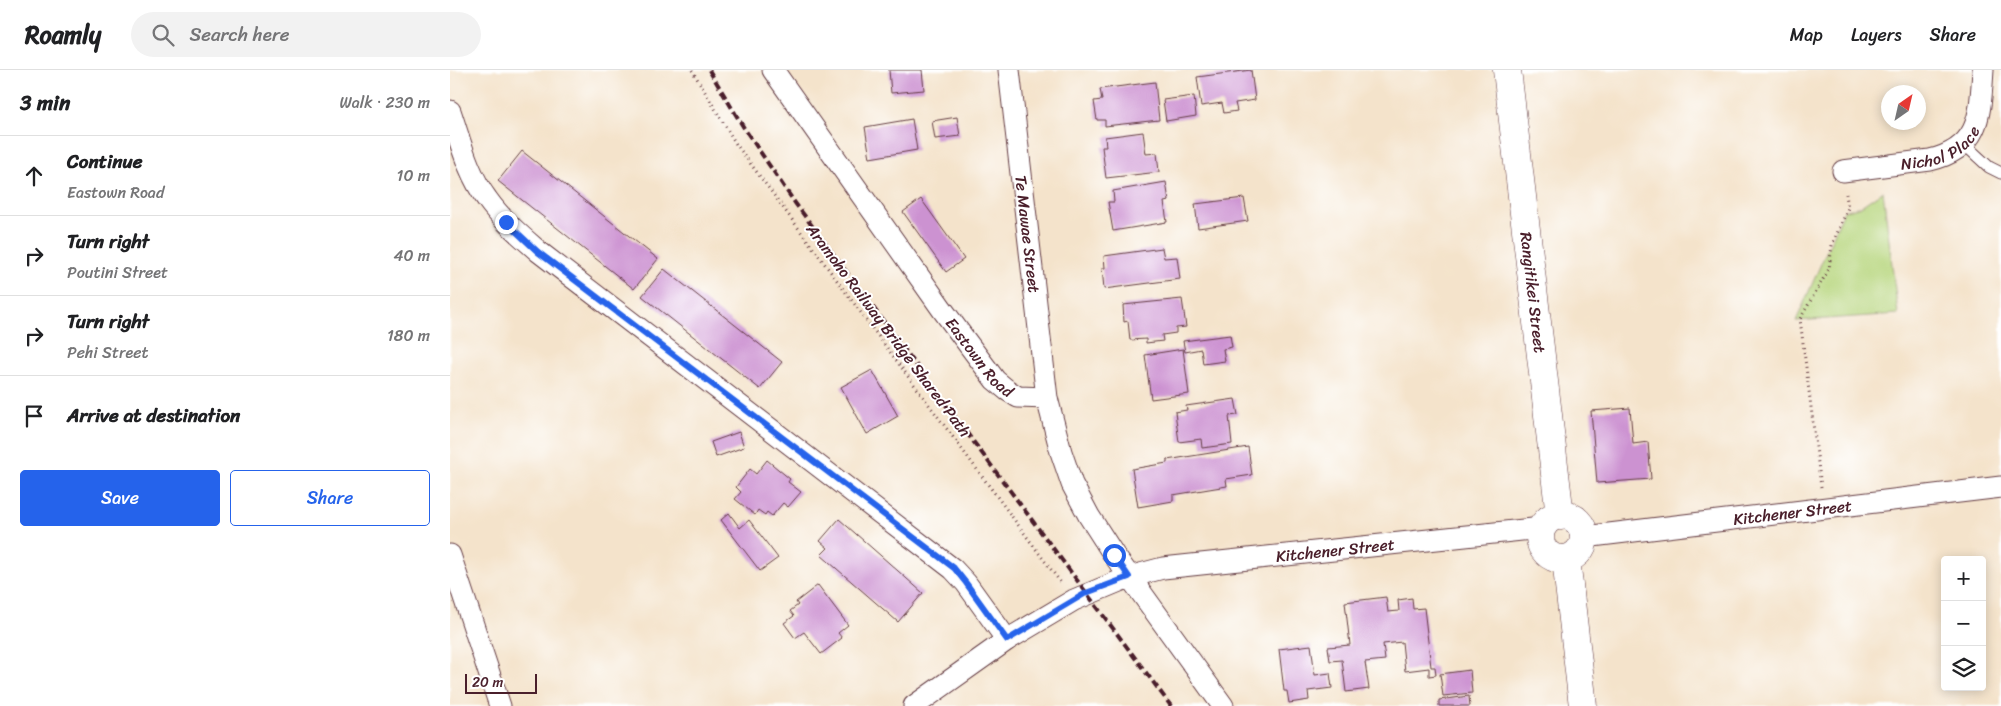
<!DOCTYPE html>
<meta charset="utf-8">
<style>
:root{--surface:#fff;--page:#f2f2f2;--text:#202124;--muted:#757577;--line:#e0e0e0;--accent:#2563eb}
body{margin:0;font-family:Sriracha,sans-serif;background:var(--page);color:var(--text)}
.controls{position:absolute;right:15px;bottom:15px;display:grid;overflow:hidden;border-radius:5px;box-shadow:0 2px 12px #0003}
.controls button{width:45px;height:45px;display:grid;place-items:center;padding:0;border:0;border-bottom:1px solid var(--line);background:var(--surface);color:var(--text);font:25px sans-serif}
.compass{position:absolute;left:1431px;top:15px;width:45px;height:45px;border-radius:50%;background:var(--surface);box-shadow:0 2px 12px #0003;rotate:34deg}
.scale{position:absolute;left:15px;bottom:12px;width:72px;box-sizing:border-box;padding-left:5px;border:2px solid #4a1f2b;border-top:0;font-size:14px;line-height:18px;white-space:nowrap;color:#4a1f2b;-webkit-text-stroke:4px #fff;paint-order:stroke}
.stop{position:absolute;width:15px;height:15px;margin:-11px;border:4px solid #2563eb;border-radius:50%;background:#fff}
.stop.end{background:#2563eb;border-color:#fff;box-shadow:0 1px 5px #0008}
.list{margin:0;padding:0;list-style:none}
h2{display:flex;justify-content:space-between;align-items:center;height:65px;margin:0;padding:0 20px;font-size:21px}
h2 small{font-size:16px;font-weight:400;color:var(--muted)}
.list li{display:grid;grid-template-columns:32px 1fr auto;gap:15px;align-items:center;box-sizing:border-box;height:80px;padding:0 20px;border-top:1px solid var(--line)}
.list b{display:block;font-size:19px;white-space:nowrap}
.list p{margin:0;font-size:16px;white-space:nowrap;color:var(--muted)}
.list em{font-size:16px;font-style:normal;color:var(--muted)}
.actions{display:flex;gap:10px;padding:15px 20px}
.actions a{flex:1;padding:11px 0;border:1px solid var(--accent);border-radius:5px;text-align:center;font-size:18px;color:var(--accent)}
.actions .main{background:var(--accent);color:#fff}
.icon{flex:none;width:28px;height:28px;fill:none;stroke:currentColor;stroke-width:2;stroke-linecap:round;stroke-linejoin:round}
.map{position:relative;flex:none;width:1551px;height:636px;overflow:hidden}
header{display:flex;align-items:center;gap:30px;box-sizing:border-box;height:70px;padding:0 25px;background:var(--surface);border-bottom:1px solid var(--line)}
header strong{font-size:24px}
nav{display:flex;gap:28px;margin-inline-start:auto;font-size:18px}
.search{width:350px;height:45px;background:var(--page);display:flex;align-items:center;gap:12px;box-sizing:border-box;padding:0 18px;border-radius:28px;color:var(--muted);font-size:19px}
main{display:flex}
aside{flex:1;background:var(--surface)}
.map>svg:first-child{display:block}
.green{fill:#b7d67e;stroke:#807a54}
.building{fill:#cc92d1}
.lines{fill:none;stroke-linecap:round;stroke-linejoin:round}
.service-casing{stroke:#643c43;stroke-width:13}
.minor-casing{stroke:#643c43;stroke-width:23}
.tertiary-casing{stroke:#643c43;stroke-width:29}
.path{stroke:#643c43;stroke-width:3;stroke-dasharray:1 4;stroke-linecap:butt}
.service{stroke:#fff;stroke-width:11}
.minor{stroke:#fff;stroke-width:21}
.tertiary{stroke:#fff;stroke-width:28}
.rail{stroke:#4a1f2b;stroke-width:4;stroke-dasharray:8 4;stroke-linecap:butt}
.route{stroke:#2563eb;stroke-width:6}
.labels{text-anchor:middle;stroke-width:4;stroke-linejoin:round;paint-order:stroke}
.street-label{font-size:16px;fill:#4a1f2b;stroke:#fff}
</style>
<header>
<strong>Roamly</strong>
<div class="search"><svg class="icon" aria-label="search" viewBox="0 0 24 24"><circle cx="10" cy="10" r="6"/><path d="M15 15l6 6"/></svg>Search here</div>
<nav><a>Map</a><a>Layers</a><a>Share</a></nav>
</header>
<main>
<aside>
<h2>3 min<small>Walk · 230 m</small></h2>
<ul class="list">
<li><svg class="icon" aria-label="ahead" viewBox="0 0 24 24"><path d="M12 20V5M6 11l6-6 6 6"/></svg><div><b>Continue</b><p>Eastown Road</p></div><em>10 m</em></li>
<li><svg class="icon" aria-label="right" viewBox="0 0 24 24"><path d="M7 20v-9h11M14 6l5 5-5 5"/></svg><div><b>Turn right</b><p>Poutini Street</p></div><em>40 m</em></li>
<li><svg class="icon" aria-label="right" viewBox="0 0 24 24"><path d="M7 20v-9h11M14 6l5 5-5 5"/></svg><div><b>Turn right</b><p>Pehi Street</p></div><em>180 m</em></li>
<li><svg class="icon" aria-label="arrive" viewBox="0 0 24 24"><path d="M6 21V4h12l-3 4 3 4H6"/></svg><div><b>Arrive at destination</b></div></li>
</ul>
<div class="actions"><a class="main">Save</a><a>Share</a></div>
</aside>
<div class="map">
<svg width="1551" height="636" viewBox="0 0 1551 636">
<rect width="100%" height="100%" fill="#fff"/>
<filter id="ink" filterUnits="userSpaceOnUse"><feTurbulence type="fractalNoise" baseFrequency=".02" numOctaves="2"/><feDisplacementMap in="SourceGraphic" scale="10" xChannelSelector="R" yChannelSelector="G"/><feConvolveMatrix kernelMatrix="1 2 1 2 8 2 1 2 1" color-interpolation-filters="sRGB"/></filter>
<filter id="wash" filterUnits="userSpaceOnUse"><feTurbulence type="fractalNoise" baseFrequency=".0096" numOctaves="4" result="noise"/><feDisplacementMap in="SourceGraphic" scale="20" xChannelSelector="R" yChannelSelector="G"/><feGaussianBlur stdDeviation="1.12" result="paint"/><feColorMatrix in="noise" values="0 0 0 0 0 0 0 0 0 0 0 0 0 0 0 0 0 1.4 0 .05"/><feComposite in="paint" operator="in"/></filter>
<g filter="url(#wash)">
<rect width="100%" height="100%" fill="#f4e3cb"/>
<!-- green -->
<path class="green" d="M 1433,121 L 1448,244 L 1346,251 L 1394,141 L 1411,136 Z"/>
<g id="blocks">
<!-- building -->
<path class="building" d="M 439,0 L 472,0 L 474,20 L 441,23 Z
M 801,0 L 805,30 L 785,33 L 787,41 L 774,43 L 772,33 L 751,36 L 747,7 Z
M 705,12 L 709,50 L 655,56 L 655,50 L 647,50 L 644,31 L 652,30 L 650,19 Z
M 744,26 L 746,46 L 716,51 L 713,30 Z
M 507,47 L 510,66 L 485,69 L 482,51 Z
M 462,49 L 467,80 L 420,88 L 415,57 Z
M 693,62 L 696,84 L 707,83 L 709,102 L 656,108 L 652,77 L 656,77 L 655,67 Z
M 72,81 L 208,189 L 184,219 L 48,111 Z
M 716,112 L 719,131 L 714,132 L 717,152 L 663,161 L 658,132 L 664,132 L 663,121 Z
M 794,128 L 798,151 L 748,158 L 745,134 Z
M 471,129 L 514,189 L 496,202 L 453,142 Z
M 712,178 L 714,188 L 727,187 L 730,209 L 654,219 L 652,198 L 655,198 L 654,186 Z
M 214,199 L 332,292 L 310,319 L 192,226 Z
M 732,229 L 736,257 L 726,258 L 726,263 L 712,265 L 713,271 L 696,273 L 696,269 L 680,270 L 678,251 L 674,252 L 673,235 Z
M 780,265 L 782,277 L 773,279 L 775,291 L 753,294 L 751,279 L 735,282 L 733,271 Z
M 733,279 L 739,324 L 701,329 L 695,285 Z
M 422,300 L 448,346 L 417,364 L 391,317 Z
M 785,329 L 788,345 L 779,346 L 782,374 L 752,378 L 751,369 L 729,372 L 725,342 L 737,340 L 736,336 Z
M 1180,338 L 1183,374 L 1198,372 L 1201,409 L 1147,413 L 1141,341 Z
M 289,362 L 294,377 L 266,387 L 261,372 Z
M 798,377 L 802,405 L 776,409 L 777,416 L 723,425 L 723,431 L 688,437 L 682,399 L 717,393 L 717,390 Z
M 317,390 L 340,409 L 338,412 L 351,422 L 338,437 L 333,433 L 322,446 L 317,442 L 315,445 L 308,440 L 305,445 L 285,429 L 291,422 L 286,417 L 300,399 L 306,404 Z
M 279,443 L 290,458 L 299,450 L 328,488 L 310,501 L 271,450 Z
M 389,449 L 473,523 L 448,552 L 371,485 L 378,478 L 370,471 Z
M 368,515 L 398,555 L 388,563 L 392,568 L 371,584 L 354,562 L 345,568 L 334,553 L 344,546 L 340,541 L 348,535 L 346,532 Z
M 936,527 L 938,542 L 949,541 L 948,530 L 962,528 L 963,539 L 974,538 L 981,597 L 985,597 L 986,605 L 979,606 L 979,598 L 955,601 L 952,572 L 933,574 L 935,590 L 915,592 L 919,619 L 896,622 L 892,590 L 880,591 L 878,577 L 900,575 L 895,532 Z
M 861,575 L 865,605 L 880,603 L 882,618 L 858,621 L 859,630 L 839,633 L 837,621 L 834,621 L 829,579 Z
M 1020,600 L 1022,623 L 993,626 L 990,604 Z
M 1019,626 L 1020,636 L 989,636 L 989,630 Z"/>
</g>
</g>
<g filter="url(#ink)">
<use href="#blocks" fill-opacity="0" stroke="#643c43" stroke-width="1"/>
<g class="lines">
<!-- service casing -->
<g class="service-casing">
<path id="service" d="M 1513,73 L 1539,97 L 1551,103"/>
</g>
<!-- minor casing -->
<g class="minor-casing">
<g id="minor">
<path id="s1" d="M 323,0 L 492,239 L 545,310 L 557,320 L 568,327 L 597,328"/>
<path id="s2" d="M 559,0 L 597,328 L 611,382 L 622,414 L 639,446 L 664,485 L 773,636"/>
<path d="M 0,41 C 10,70 18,104 37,129 C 51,149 70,165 88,181 L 503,499 L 516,513 L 557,570"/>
<path id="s3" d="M 1393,101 L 1480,90 C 1531,78 1530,44 1533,0"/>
<path id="s4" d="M 1134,467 L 1551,417"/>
<path d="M 0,485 L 50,636"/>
<path id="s5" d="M 464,636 L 557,570 L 624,530 L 679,507 L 713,498 L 1092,458"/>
</g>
</g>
<!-- tertiary casing -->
<g class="tertiary-casing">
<g id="tertiary">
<path id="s6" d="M 1057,0 L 1110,446"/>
<circle cx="1112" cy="467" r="22"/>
<path d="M 1116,489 L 1133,636"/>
</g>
</g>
<!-- path -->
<path class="path" d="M 242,0 L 286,74 L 611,513
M 1371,417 L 1350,249 L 1379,199 L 1382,175 L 1398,138 L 1396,124"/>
<!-- service -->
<use href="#service" class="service"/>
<!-- minor -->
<use href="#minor" class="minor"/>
<!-- tertiary -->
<use href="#tertiary" class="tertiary"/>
<!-- rail -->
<path class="rail" d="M 259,0 L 294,58 L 345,133 L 721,636"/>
</g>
</g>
<g class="lines" filter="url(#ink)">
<!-- route -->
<path class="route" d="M 56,152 L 88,182 L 504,498 L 516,513 L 557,570 L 636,523 L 679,507 L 664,485"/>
</g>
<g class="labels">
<!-- street labels -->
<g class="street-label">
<text dy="6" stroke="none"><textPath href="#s3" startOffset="102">Nichol Place</textPath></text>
<text dy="6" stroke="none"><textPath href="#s2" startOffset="165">Te Mawae Street</textPath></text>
<text dy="6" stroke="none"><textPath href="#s6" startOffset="224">Rangitikei Street</textPath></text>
<text transform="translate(439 260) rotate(53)" y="6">Aramoho Railway Bridge Shared Path</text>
<text dy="6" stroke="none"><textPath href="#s1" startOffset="354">Eastown Road</textPath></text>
<text dy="6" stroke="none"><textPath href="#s4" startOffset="210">Kitchener Street</textPath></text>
<text dy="6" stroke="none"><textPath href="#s5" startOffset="460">Kitchener Street</textPath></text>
</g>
</g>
</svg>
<div class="controls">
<button>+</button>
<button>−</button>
<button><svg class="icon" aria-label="layers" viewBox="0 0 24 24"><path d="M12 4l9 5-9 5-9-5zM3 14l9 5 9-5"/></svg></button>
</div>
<svg class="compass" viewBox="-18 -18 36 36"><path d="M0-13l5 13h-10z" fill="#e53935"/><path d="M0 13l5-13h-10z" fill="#757577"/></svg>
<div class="scale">20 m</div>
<div class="stop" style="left:664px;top:485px"></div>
<div class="stop end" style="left:56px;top:152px"></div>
</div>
</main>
